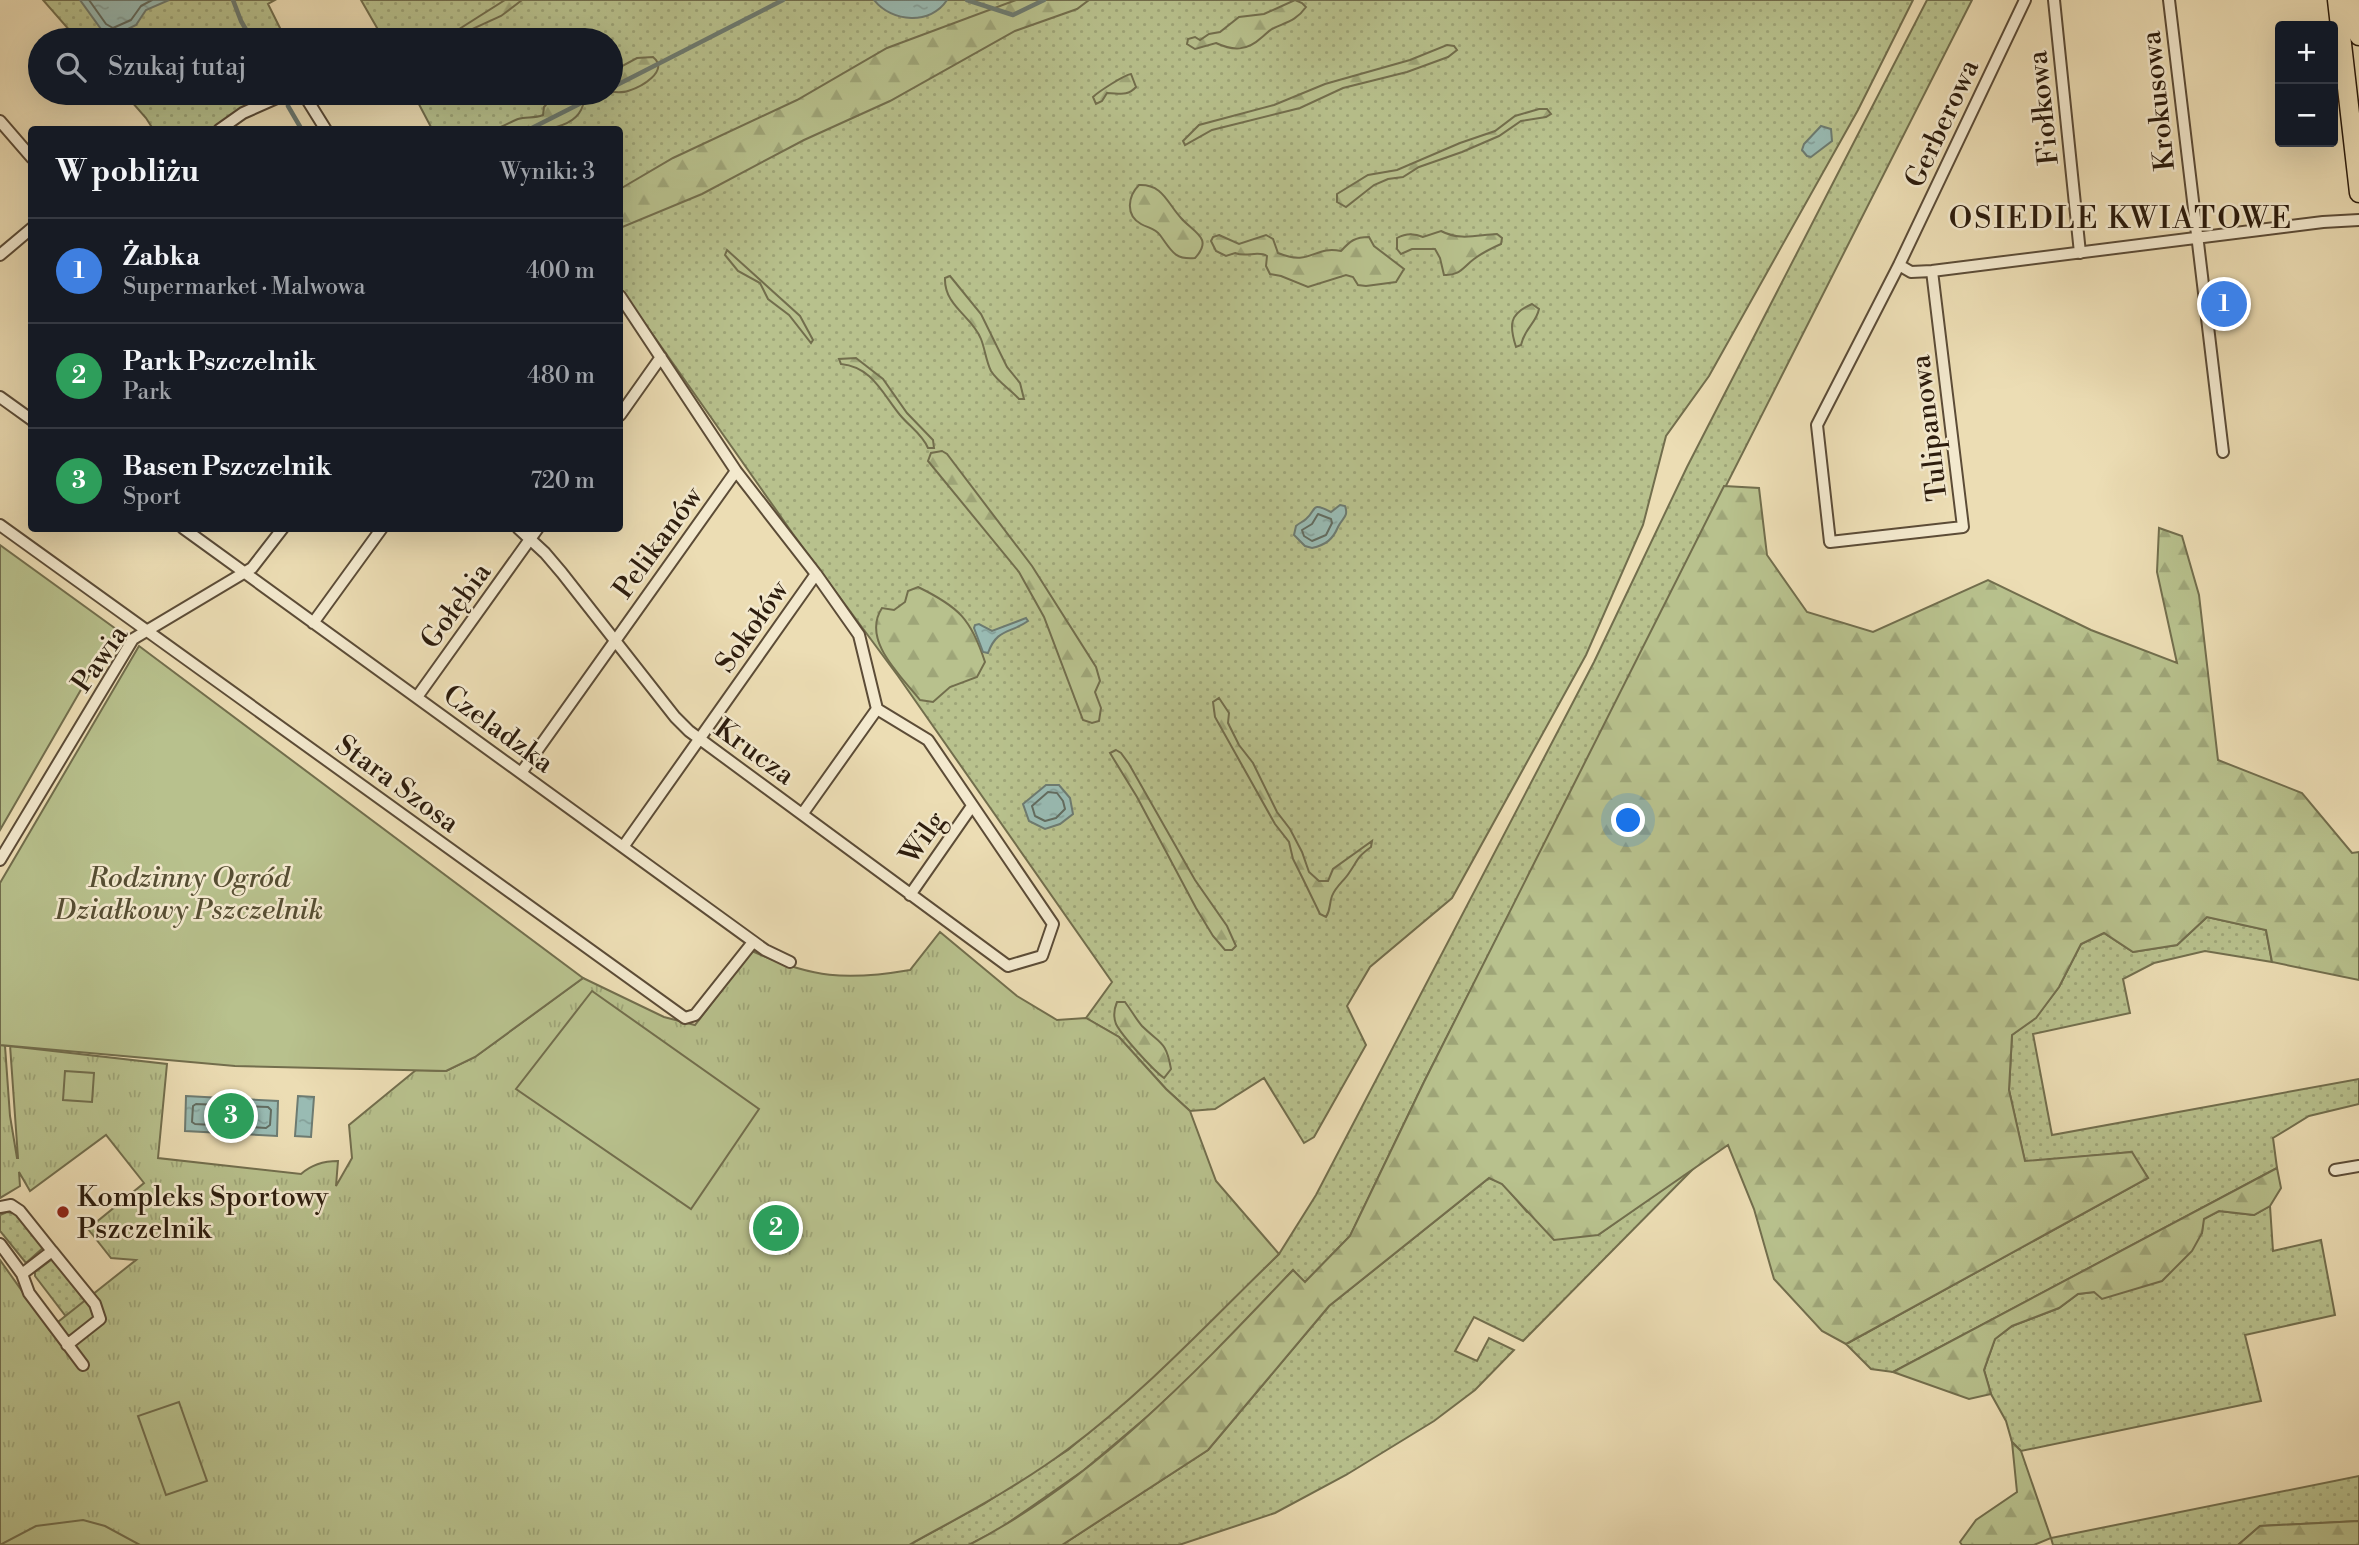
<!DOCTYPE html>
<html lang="pl">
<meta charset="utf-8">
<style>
:root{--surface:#171b24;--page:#242831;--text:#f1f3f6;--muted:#9ea1a6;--line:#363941;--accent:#8c9099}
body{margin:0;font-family:"Libre Bodoni",serif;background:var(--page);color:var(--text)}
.controls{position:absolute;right:21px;top:21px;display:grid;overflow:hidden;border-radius:7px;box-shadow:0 7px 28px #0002}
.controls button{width:63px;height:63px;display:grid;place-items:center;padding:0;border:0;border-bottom:2px solid var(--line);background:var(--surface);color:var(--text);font:35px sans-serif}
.you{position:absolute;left:1629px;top:821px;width:24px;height:24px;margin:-18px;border:5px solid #fff;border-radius:50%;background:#1a73e8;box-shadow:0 0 0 10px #1a73e833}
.badge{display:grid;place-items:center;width:46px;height:46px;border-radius:50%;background:var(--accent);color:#fff;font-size:23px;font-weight:700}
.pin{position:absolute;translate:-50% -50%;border:4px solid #fff;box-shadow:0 2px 7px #0006}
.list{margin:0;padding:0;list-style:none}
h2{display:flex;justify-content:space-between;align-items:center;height:91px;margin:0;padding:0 28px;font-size:30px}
h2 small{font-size:23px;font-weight:400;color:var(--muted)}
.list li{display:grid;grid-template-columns:46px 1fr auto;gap:21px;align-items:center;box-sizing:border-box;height:105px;padding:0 28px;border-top:2px solid var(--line)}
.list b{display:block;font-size:26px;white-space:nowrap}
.list p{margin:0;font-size:23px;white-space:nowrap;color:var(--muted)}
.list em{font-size:23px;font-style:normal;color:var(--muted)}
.icon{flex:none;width:38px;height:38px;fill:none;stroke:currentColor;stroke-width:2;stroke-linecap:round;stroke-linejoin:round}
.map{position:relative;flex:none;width:2359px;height:1545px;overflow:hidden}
.search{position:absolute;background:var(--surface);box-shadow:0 7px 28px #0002;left:28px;top:28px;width:595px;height:77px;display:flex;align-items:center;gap:18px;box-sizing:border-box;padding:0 24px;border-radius:38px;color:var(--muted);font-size:26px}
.panel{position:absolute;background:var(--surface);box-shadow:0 7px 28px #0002;left:28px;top:126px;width:595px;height:406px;border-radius:7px}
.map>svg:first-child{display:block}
.grass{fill:url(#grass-dots);stroke:#726e4d;stroke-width:2}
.forest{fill:url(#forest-firs);stroke:#726e4d;stroke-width:2}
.park{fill:url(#park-tufts);stroke:#726e4d;stroke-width:2;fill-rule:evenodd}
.garden{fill:#b8c18d;stroke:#726e4d;stroke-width:2}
.water{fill:url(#water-ripples);stroke:#6d7b71;stroke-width:2}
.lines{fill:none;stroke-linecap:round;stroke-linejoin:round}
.shore{stroke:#626c60;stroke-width:2}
.stream{stroke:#6d7b71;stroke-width:4.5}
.street-casing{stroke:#5c4c37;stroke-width:14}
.primary-casing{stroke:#2c1c0d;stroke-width:21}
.street{stroke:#f3e9ce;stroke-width:10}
.primary{stroke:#ecddb4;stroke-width:18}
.poi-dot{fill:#8f2418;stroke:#f3e9ce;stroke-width:2.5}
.labels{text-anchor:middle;stroke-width:5;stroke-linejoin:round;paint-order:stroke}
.street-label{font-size:28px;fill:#2c1c0d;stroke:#f3e9ce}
.park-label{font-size:28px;font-style:italic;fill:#564e33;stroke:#f3e9ce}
.poi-label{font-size:28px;fill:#2c1c0d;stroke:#f3e9ce;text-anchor:start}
.neighbourhood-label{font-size:30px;letter-spacing:2px;fill:#2c1c0d;stroke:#f3e9ce}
</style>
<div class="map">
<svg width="2359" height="1545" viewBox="0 0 2359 1545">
<defs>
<pattern id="grass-dots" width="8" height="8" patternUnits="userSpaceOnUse" patternTransform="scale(1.75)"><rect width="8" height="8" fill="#b8c18d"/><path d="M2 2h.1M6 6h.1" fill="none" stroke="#9ea578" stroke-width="1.8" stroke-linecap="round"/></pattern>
<pattern id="forest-firs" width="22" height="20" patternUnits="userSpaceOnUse" patternTransform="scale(1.75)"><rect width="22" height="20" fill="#b8c18d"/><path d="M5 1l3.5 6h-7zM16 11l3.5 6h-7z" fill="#9ea578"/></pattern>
<pattern id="park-tufts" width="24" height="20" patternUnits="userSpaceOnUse" patternTransform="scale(1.75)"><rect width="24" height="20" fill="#b8c18d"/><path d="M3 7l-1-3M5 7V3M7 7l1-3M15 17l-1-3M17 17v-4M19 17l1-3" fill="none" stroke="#9ea578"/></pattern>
<pattern id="water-ripples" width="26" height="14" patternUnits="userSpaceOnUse" patternTransform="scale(1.75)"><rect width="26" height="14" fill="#99bbb3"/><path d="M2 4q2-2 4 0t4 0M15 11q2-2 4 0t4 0" fill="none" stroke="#84a099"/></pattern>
</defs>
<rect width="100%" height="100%" fill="#ecddb4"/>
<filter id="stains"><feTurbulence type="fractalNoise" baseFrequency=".00286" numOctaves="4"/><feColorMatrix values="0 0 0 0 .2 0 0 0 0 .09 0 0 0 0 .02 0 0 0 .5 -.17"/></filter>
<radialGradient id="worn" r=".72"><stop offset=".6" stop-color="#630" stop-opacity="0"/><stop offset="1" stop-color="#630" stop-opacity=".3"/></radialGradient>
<!-- grass -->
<path class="grass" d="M 43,0 L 275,0 L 268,4 L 286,40 L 78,40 Z
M 361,0 L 1913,0 L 1858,110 L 1709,376 L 1666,436 L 1643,525 L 1586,655 L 1452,898 L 1370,967 L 1347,1006 L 1366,1045 L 1314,1137 L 1304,1143 L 1264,1078 L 1215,1109 L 1190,1111 L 1166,1089 L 1119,1037 L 1086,1018 L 1112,982 L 898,676 L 793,534 L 620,288 L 620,130 L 432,129 L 413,93 L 611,93 L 611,40 L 384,40 Z
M 1927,0 L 1972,0 L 1424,1082 L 1350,1236 L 1304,1283 L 1293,1270 L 1205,1363 L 1149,1415 L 1084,1470 L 998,1530 L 969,1545 L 909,1545 L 984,1504 L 1068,1450 L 1131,1397 L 1279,1254 L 1316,1195 L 1594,662 L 1687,467 Z
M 124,93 L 268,93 L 211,130 L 153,129 L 146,118 Z
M 2207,917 L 2266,930 L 2272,962 L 2205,951 L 2154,963 L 2123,979 L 2130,1013 L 2033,1034 L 2052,1135 L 2359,1079 L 2359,1104 L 2309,1116 L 2273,1138 L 2277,1168 L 1893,1372 L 1871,1369 L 1846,1344 L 2148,1178 L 2131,1152 L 2025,1162 L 2009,1090 L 2012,1035 L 2036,1017 L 2059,987 L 2081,944 L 2104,933 L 2133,952 L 2177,945 Z
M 1696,1166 L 1523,1341 L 1474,1317 L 1455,1351 L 1477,1361 L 1489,1338 L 1514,1350 L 1475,1390 L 1434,1421 L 1346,1475 L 1275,1513 L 1179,1545 L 1062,1545 L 1208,1450 L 1329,1306 L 1489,1178 L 1502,1183 L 1527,1212 L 1598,1235 Z
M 2270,1206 L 2273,1251 L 2321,1240 L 2335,1315 L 2245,1335 L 2261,1401 L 2021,1451 L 2012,1442 L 2006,1421 L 1991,1394 L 1984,1370 L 1995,1339 L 2012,1326 L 2059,1308 L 2078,1294 L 2094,1292 L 2202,1233 L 2203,1219 L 2219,1211 L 2254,1215 Z
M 7,1212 L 17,1214 L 44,1247 L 26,1263 L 0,1231 L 0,1215 Z
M 51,1260 L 55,1260 L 93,1307 L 71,1323 L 35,1276 L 35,1272 Z
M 2359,1476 L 2359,1521 L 2260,1526 L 2238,1545 L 2053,1545 L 2051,1538 Z"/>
<!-- forest -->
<path class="forest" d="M 505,0 L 522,0 L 501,16 L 459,35 L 453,40 L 442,40 Z
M 1016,0 L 1089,0 L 1077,9 L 1015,31 L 890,101 L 804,140 L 702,194 L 620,228 L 620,189 L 673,158 L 797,100 L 887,48 Z
M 1295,0 L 1302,3 L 1306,7 C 1297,20 1287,22 1274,28 C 1269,30 1265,35 1261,38 C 1247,51 1233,51 1216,43 L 1195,49 L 1187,44 L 1188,39 L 1195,37 L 1200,40 L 1209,34 L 1220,32 L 1239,17 L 1264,14 Z
M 1447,45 L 1454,46 L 1457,50 L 1448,57 L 1407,72 L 1343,88 L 1300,108 L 1212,130 L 1185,145 L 1183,141 L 1199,125 L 1274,105 L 1325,84 L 1410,60 Z
M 653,57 C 670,71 641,87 628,91 C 623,93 616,92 611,92 L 611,72 L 637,58 Z
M 1131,74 L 1136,87 C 1127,97 1119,93 1107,93 L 1102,101 L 1096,104 L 1093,97 C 1098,92 1124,75 1131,74 Z
M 566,93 L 573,94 L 583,105 C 574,136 520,130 495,129 C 503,127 510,122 518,119 C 526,116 534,119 543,115 L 544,107 L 551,99 L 560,98 Z
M 1539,109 L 1547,109 L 1551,114 L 1546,117 L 1521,121 L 1499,136 L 1462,152 L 1419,167 L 1403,177 L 1388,179 L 1374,185 L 1346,207 L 1337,202 L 1337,194 L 1368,175 L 1397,170 L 1460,143 L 1495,131 L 1515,116 Z
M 1139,185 C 1163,184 1167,203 1181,218 C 1193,232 1214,238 1195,258 C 1174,260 1171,250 1160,235 C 1155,228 1148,228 1141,224 C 1125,215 1128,196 1139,185 Z
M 1441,231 C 1460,241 1477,235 1497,234 L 1502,238 L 1501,244 C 1492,248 1482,253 1474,259 C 1463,267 1460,276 1444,275 L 1440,258 L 1435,249 L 1412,249 L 1401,254 L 1397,249 L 1397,238 C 1406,233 1414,233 1423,237 Z
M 1219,235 L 1239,244 L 1266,235 L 1273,239 L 1278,253 C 1311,267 1314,245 1341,251 C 1350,241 1355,237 1369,237 L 1374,246 L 1404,269 L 1396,282 L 1366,286 L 1358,285 L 1353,277 L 1346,275 L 1308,287 L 1281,276 L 1270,274 L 1266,266 L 1267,256 C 1258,250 1246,258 1235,253 L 1226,256 L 1216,251 L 1211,241 L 1213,237 Z
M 727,250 L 800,316 L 813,340 L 811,343 L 789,315 L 768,299 L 760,283 L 738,271 L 725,255 Z
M 950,276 L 981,314 L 1007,367 L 1020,383 L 1024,399 L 1019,399 C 1011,390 997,381 991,371 C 986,361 985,349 981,339 C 972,316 944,306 945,278 Z
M 1532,304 L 1539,309 C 1536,324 1525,327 1521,345 L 1516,347 C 1509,325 1509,314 1532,304 Z
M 856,358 L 883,379 L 907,413 L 933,440 L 934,448 L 928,448 C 922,434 910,427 900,415 C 882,393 872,367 841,364 L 839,359 Z
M 942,451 L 947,454 L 1032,566 L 1096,667 L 1100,681 L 1095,692 L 1101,708 L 1099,721 L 1092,723 L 1083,720 L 1044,617 L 1019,572 L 928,461 L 931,453 Z
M 1724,486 L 1759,488 L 1767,555 L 1807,612 L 1873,632 L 1988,580 L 2091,630 L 2177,663 L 2157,572 L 2159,528 L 2182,536 L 2199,595 L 2218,760 L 2302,793 L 2352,853 L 2359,852 L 2359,980 L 2272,962 L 2266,930 L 2207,917 L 2177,945 L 2133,952 L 2104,933 L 2081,944 L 2059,987 L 2036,1018 L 2012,1035 L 2009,1090 L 2025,1161 L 2132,1152 L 2148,1178 L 1846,1344 L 1822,1331 L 1774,1279 L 1754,1209 L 1728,1145 L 1598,1235 L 1554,1240 L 1502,1184 L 1489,1178 L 1329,1306 L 1208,1450 L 1062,1545 L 969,1545 C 1096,1479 1196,1372 1293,1270 L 1305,1282 L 1350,1236 L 1424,1082 Z
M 918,587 C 959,607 971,619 985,662 L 977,677 L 950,687 L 933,702 L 920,700 C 901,676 861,640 882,608 L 894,610 L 905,602 L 908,591 Z
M 1219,698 L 1229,713 L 1228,723 L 1239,745 L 1253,763 L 1277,812 L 1290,829 L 1302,852 L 1309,872 L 1319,881 L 1328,881 L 1333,869 L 1372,841 L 1371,847 C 1357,857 1358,860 1349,873 C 1344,881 1336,886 1332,896 C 1329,904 1331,909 1326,917 L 1320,914 L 1303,879 L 1293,859 L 1289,842 L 1275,824 L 1215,717 L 1213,702 Z
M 1116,750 L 1121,753 L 1129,764 L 1195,880 L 1227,926 L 1236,946 L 1232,950 L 1225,950 L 1213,936 L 1196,908 L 1137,797 L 1110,753 Z
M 1117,1002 L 1125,1002 C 1131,1010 1136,1019 1142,1026 C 1160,1044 1166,1040 1171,1069 L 1164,1078 C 1153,1070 1122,1036 1116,1024 C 1113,1016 1114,1009 1117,1002 Z
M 2277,1168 L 2281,1188 L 2270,1206 L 2254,1215 L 2219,1211 L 2204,1219 L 2202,1233 L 2192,1251 L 2162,1281 L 2102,1299 L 2094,1292 L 2078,1294 L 2059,1308 L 2012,1326 L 1995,1339 L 1984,1370 L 1991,1394 L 1969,1399 L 1893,1372 Z
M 2012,1442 L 2021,1451 L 2051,1538 L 2034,1545 L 1962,1545 L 1960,1542 L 1976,1520 L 2017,1492 Z
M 2359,1521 L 2359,1545 L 2238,1545 L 2260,1526 Z"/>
<!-- park -->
<path class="park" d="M 940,932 L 1017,996 L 1057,1020 L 1086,1018 L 1119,1037 L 1166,1089 L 1190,1111 L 1216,1181 L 1279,1254 C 1211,1320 1145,1392 1068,1449 C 1019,1486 963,1515 909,1545 L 0,1545 L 0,1260 L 49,1329 L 136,1260 L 111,1258 L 88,1229 L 144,1183 L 106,1135 L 30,1191 L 19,1172 L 20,1186 L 0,1198 L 0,1045 L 167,1064 L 158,1158 L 301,1174 C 311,1165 325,1161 338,1161 L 336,1186 L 352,1158 L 349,1125 L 416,1070 L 446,1071 L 475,1057 L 583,978 L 664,1017 L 695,1025 L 752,951 C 812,978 846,981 910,970 ZM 10,1045 L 18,1158 L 17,1158 L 10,1116 L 5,1046 Z"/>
<!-- garden -->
<path class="garden" d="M 0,545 L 116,629 L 0,830 Z
M 139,646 L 583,978 L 475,1057 L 446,1071 L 235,1066 L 0,1045 L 0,883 Z
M 592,991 L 759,1109 L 691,1209 L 516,1089 Z
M 65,1071 L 94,1073 L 92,1102 L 63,1100 Z
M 179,1402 L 207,1481 L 166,1495 L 138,1416 Z
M 83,1520 L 105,1526 L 140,1545 L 0,1545 L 36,1526 Z"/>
<!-- water -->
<path class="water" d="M 80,0 L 169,0 L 146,10 L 136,25 L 112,37 L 101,29 Z
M 874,0 L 947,0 C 931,25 892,23 874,0 Z
M 1821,126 L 1831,129 L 1832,141 L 1811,157 L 1807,156 L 1802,150 L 1804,144 Z
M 1340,505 L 1345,506 C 1349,517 1342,518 1338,527 C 1333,539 1326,545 1312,548 L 1305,546 L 1294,535 L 1296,526 C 1299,523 1303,522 1306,519 C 1317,510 1310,501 1331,512 Z
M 1026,618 L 1028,621 C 1010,634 997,628 988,653 L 983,652 L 974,628 L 975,625 L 979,624 L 992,631 Z
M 1046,785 L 1059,785 L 1070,798 L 1073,814 L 1060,824 L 1045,829 L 1029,821 L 1023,804 Z
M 186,1096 L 278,1101 L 277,1136 L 185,1131 Z
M 298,1096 L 314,1097 L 311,1137 L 295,1136 Z"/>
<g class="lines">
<!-- shore -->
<path class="shore" d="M 89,0 L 106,24 L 113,28 L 131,20 L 141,6 L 152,0
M 1318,514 L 1331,519 L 1332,523 L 1326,535 L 1312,541 L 1304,536 L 1302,530 L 1312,524 Z
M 1048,792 L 1057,793 L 1063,801 L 1065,809 L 1056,818 L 1045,821 L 1035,816 L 1032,806 Z
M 196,1104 L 268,1107 L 271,1110 L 270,1125 L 266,1128 L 195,1124 L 192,1122 L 193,1106 Z"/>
<!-- stream -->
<path class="stream" d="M 233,0 L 241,21 L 252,40
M 967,0 L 1013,15 L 1044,0
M 611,88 L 783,0
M 288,106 L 302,130
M 528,130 L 601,93"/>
<!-- street casing -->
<g class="street-casing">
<path id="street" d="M 2054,0 L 2080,253
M 2169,0 L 2223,452
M 303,93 L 326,130
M 0,121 L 32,158
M 219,130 L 243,113 L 288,93
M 0,255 L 32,228
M 1899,265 L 1911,272 L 1932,271 L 2323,222 L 2359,220
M 1932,271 L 1963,527 L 1830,542 L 1817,425 L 1899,265 L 2025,0
M 0,397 L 32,420
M 620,415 L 661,357
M 0,525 L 685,1018 L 695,1015 L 753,942
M 183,528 L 765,950 L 790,962
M 518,528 L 545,553 L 562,573 L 675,717 L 689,731 L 1008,966 L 1042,956 L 1053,924 L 928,740 L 877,709 L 859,635 L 816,574 L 736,471 L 620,296
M 313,623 L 382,528
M 417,697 L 538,528
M 521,773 L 736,471
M 803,813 L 877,709
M 623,847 L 816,574
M 0,860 L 133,639 L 252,568 L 283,528
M 910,895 L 972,806
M 2335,1170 L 2359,1166
M 0,1207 L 11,1205 L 20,1211 L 52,1251 L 22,1274
M 0,1244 L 22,1274 L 29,1293 L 83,1365
M 52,1251 L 95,1304 L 100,1319 L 67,1345"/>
</g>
<!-- primary casing -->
<g class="primary-casing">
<path id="primary" d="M 2337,0 L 2359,193
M 2355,0 L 2359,36"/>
</g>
<!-- street -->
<use href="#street" class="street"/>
<!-- primary -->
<use href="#primary" class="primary"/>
</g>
<!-- markers -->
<circle class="poi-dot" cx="63" cy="1212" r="7"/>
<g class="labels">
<!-- street labels -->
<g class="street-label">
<text transform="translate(2157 101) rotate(-96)" y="10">Krokusowa</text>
<text transform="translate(2042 108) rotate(-96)" y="10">Fiołkowa</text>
<text transform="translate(1941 123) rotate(-65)" y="10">Gerberowa</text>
<text transform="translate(1928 428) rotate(-97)" y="10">Tulipanowa</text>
<text transform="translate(657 542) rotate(-54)" y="10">Pelikanów</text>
<text transform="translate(455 605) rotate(-54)" y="10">Gołębia</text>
<text transform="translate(751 626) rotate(-55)" y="10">Sokołów</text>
<text transform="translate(99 658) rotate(-55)" y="10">Pawia</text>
<text transform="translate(499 728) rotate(36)" y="10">Czeladzka</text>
<text transform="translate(755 751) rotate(36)" y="10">Krucza</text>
<text transform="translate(398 783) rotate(36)" y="10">Stara Szosa</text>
<text transform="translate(922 837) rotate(-55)" y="10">Wilg</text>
</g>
<!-- park labels -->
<g class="park-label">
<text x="189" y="887">Rodzinny Ogród<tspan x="189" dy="32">Działkowy Pszczelnik</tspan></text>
</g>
<!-- poi labels -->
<g class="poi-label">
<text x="77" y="1206">Kompleks Sportowy<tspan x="77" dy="32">Pszczelnik</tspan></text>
</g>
<!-- neighbourhood labels -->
<g class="neighbourhood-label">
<text x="2121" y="228">OSIEDLE KWIATOWE</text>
</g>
</g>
<rect width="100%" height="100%" filter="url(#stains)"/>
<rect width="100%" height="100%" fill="url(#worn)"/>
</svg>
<div class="controls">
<button>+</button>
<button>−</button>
</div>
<div class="you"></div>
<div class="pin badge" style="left:2224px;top:304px;background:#3f7fe0">1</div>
<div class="pin badge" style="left:776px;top:1228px;background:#2e9e5b">2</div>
<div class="pin badge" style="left:231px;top:1116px;background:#2e9e5b">3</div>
<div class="search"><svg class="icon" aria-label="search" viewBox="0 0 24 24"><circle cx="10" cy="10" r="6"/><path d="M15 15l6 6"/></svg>Szukaj tutaj</div>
<section class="panel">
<h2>W pobliżu<small>Wyniki: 3</small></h2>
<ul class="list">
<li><span class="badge" style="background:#3f7fe0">1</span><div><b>Żabka</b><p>Supermarket · Malwowa</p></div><em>400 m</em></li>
<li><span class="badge" style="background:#2e9e5b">2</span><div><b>Park Pszczelnik</b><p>Park</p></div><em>480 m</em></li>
<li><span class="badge" style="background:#2e9e5b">3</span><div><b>Basen Pszczelnik</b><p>Sport</p></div><em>720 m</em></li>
</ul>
</section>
</div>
